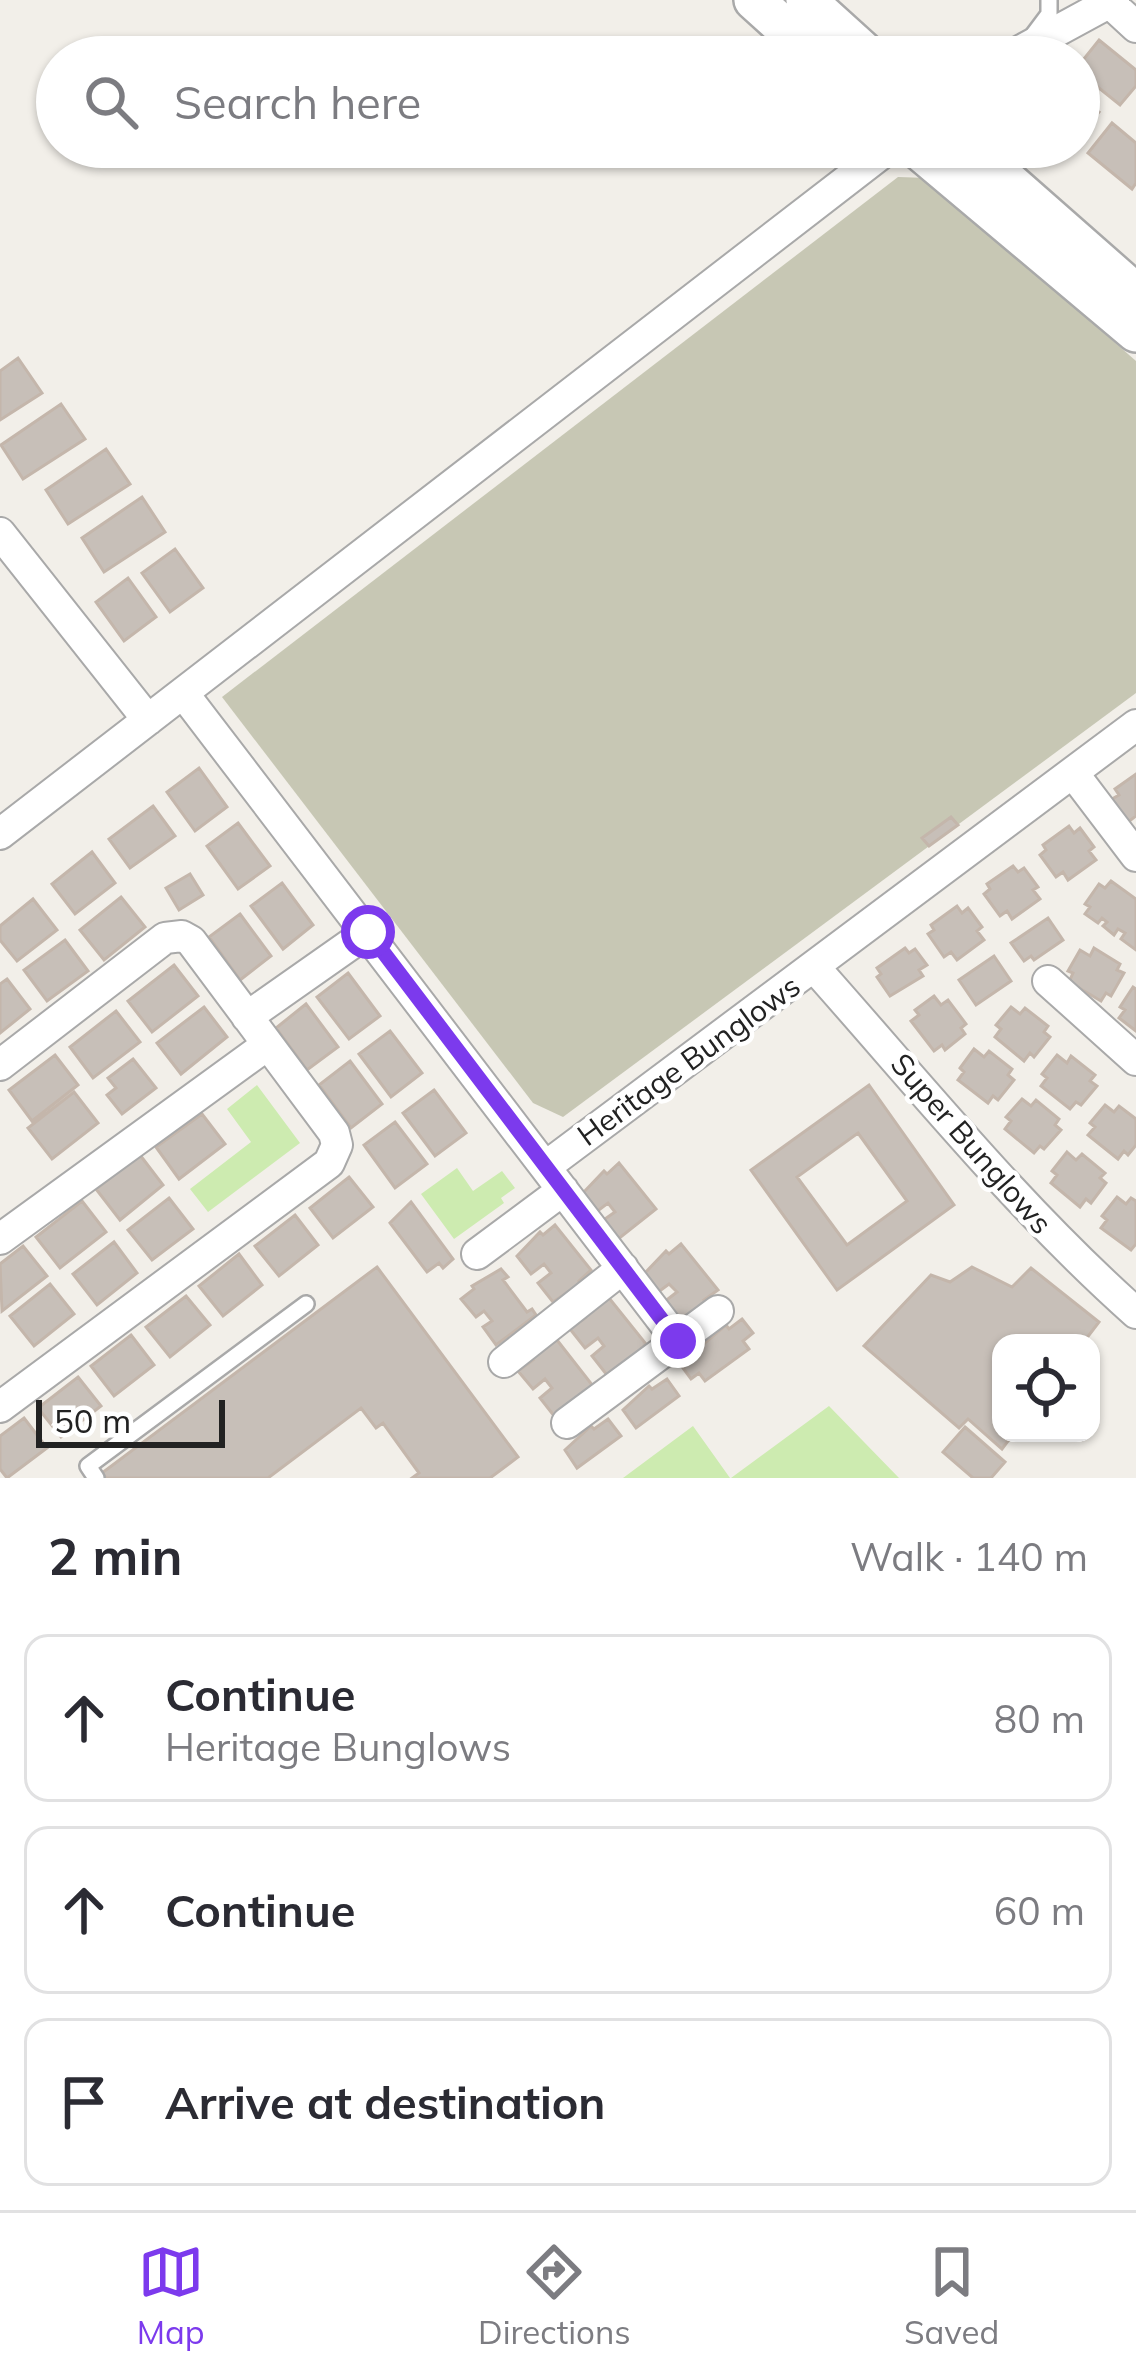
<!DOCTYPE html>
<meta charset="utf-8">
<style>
:root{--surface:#fff;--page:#f2f2f3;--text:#2b2b33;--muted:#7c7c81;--line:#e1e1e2;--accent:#7c3aed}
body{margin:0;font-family:Mulish,sans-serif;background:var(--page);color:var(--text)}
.controls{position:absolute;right:36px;bottom:36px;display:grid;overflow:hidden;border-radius:24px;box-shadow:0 3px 9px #0004}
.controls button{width:108px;height:108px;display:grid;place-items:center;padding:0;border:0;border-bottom:3px solid var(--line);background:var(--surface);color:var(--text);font:60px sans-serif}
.scale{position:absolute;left:36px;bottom:30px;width:189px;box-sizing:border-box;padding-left:12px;border:6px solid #222;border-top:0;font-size:33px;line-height:42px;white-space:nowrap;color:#222;-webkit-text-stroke:9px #fff;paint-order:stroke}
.stop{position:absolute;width:36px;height:36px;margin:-27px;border:9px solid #7c3aed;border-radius:50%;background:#fff}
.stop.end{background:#7c3aed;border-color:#fff;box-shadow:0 3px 12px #0008}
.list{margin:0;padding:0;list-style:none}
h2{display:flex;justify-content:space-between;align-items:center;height:156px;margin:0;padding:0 48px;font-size:51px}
h2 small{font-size:39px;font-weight:400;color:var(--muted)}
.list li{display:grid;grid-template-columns:78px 1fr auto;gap:36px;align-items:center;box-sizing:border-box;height:168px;margin:0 24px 24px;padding:0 24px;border:3px solid var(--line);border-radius:24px}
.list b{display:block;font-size:45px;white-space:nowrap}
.list p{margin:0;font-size:39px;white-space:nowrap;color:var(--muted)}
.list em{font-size:39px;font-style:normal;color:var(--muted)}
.icon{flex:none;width:66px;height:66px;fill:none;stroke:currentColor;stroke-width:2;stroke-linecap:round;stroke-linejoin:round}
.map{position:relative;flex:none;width:1136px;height:1478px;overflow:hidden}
.search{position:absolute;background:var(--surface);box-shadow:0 3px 9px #0004;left:36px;right:36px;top:36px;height:132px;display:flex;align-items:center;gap:30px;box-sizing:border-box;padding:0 42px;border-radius:66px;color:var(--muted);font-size:45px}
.sheet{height:732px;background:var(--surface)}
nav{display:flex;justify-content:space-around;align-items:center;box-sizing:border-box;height:168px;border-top:3px solid var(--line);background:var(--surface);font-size:33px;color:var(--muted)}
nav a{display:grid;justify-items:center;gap:6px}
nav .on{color:var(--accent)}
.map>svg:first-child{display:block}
.construction{fill:#c7c7b4}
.grass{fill:#cdebb0}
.building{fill:#c7bfb8;stroke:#c4b6ab;stroke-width:3;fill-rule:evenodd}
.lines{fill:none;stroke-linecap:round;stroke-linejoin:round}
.service-casing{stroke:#a9a9a9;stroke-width:20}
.minor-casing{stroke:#a9a9a9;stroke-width:34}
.tertiary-casing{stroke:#a9a9a9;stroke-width:44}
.service{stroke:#fff;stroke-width:15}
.minor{stroke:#fff;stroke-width:30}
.tertiary{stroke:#fff;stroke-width:39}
.route{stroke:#7c3aed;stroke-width:15}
.labels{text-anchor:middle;stroke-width:9;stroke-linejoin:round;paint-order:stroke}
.street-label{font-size:30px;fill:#222;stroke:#fff}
</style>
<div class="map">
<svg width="1136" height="1478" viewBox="0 0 1136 1478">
<rect width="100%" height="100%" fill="#f2efe9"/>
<!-- construction -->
<path class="construction" d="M 898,177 L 927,178 L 1136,361 L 1136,693 L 563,1117 L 533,1103 L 222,697 Z"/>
<!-- grass -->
<path class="grass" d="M 257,1085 L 300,1143 L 208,1212 L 190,1189 L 251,1142 L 227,1109 Z
M 457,1168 L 473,1191 L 502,1171 L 515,1188 L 501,1198 L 504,1203 L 454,1239 L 421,1194 Z
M 829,1406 L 899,1478 L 731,1478 Z
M 693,1426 L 730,1478 L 623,1478 Z"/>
<!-- building -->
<path class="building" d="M 1099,40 L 1136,70 L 1136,86 L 1120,105 L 1079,72 L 1079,65 Z
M 1079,96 L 1099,112 L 1079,138 Z
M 1112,123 L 1136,143 L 1136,183 L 1132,189 L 1088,153 Z
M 18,358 L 42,393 L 0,420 L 0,371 Z
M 61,404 L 85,439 L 23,479 L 1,445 Z
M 106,449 L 130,484 L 68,524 L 46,490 Z
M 142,497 L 165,532 L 104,572 L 82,538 Z
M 175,549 L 203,588 L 170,612 L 142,573 Z
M 128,578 L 156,617 L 124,641 L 96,602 Z
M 199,768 L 227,807 L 195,831 L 167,792 Z
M 1136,774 L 1136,816 L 1128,822 L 1112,799 L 1119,795 L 1115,789 Z
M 153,806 L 175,836 L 130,868 L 109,839 Z
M 951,817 L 958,825 L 929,846 L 922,838 Z
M 238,823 L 270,866 L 238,889 L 207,846 Z
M 1069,826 L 1074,833 L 1080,828 L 1094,847 L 1089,851 L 1096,860 L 1068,880 L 1063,872 L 1056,877 L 1040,855 L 1046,850 L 1043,845 Z
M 92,852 L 115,883 L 75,914 L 52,884 Z
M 1013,866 L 1018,872 L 1024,868 L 1038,887 L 1033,890 L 1040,899 L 1012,919 L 1007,911 L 1000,916 L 984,894 L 990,889 L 987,884 Z
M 190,874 L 203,895 L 179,910 L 166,888 Z
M 1111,881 L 1136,899 L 1136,950 L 1121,939 L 1125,933 L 1118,929 L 1114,935 L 1103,926 L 1107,922 L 1102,918 L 1098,923 L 1085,914 L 1090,907 L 1085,904 L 1099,884 L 1105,888 Z
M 282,883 L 313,925 L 283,949 L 251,906 Z
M 121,897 L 145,927 L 104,960 L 80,930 Z
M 33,899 L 57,930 L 17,961 L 0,940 L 0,926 Z
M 957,906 L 962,913 L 968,908 L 982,927 L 977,931 L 984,940 L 957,960 L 951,952 L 944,957 L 928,934 L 934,930 L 931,925 Z
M 240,914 L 271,956 L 240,980 L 209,937 Z
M 1048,918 L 1063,940 L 1034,960 L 1031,956 L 1024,961 L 1011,943 Z
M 65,940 L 88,971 L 47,1001 L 24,970 Z
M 905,948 L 909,953 L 915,949 L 927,965 L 919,970 L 923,976 L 890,996 L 877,977 L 881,974 L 877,968 Z
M 1094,948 L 1120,964 L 1117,970 L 1124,973 L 1111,996 L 1106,993 L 1101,1001 L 1069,982 L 1073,973 L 1068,971 L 1080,950 L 1090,956 Z
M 994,956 L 1011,981 L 976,1005 L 959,980 Z
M 174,965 L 198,996 L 152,1032 L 128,1001 Z
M 348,973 L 380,1016 L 349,1039 L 317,997 Z
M 7,979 L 30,1009 L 0,1033 L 0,984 Z
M 1133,987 L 1136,989 L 1136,1031 L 1119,1018 L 1125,1010 L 1120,1007 Z
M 934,996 L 941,1005 L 948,1000 L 966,1024 L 961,1028 L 965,1034 L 945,1050 L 942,1045 L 934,1051 L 911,1021 L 919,1015 L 915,1010 Z
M 306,1004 L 338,1047 L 307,1070 L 276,1028 Z
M 204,1007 L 227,1037 L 181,1074 L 157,1043 Z
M 1011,1007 L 1020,1014 L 1025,1008 L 1048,1026 L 1044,1032 L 1050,1037 L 1034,1057 L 1030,1053 L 1024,1061 L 995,1037 L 1001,1029 L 996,1025 Z
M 116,1011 L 140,1042 L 93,1078 L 70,1047 Z
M 390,1031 L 422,1073 L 391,1097 L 359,1054 Z
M 974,1049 L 984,1057 L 989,1051 L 1012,1069 L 1008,1075 L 1014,1080 L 998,1100 L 993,1096 L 988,1103 L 958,1080 L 964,1072 L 960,1068 Z
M 55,1055 L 78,1085 L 32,1121 L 9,1090 Z
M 1057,1055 L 1067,1063 L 1071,1056 L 1095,1075 L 1090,1081 L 1097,1086 L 1081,1105 L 1076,1102 L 1070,1109 L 1041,1086 L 1047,1078 L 1042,1074 Z
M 133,1059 L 156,1088 L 122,1114 L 107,1095 L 116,1088 L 108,1078 Z
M 350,1061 L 382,1104 L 351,1128 L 319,1085 Z
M 869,1085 L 954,1205 L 837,1290 L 751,1170 ZM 858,1133 L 907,1201 L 847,1245 L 797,1177 Z
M 434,1090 L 466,1133 L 435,1156 L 403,1113 Z
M 74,1092 L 98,1123 L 52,1159 L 28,1128 Z
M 1022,1099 L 1031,1106 L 1036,1100 L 1059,1119 L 1055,1125 L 1061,1130 L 1044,1149 L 1040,1146 L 1034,1153 L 1005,1129 L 1011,1121 L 1006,1117 Z
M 1105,1105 L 1114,1112 L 1119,1106 L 1136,1119 L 1136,1145 L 1128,1155 L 1124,1151 L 1118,1159 L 1088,1135 L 1095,1127 L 1090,1123 Z
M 202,1114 L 225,1144 L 179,1179 L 156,1147 Z
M 395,1122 L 427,1164 L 395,1188 L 364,1145 Z
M 1067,1152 L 1076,1160 L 1082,1154 L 1105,1173 L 1100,1178 L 1106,1183 L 1091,1203 L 1086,1199 L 1080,1207 L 1051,1183 L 1057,1175 L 1052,1171 Z
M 140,1155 L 163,1185 L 120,1220 L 96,1189 Z
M 619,1163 L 656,1209 L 617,1240 L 602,1221 L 615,1212 L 608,1203 L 595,1213 L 581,1195 L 604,1171 L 607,1174 Z
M 349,1177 L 373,1207 L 333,1238 L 310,1208 Z
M 1117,1197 L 1126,1204 L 1131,1198 L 1136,1201 L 1136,1244 L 1131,1250 L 1101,1228 L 1107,1220 L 1102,1216 Z
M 169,1198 L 193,1229 L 152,1260 L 128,1230 Z
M 82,1201 L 106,1232 L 60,1268 L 36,1237 Z
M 411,1202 L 453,1259 L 443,1268 L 439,1263 L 427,1272 L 390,1223 Z
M 295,1215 L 318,1245 L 279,1276 L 255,1246 Z
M 555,1225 L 591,1270 L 579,1281 L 581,1283 L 553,1302 L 538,1283 L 551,1273 L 544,1264 L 531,1274 L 517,1256 L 540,1232 L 543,1235 Z
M 114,1242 L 137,1273 L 97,1305 L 73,1274 Z
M 681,1244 L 718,1290 L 704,1300 L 707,1303 L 679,1321 L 664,1302 L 677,1292 L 669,1284 L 657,1293 L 643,1275 L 666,1251 L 669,1254 Z
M 23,1246 L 47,1276 L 2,1311 L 0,1264 Z
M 239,1254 L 262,1285 L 223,1316 L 199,1286 Z
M 377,1267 L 518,1457 L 490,1478 L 412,1478 L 419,1473 L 383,1423 L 376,1428 L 361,1408 L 268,1478 L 106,1478 L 102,1473 Z
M 972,1267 L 1012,1287 L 1031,1268 L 1099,1322 L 1083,1343 L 1001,1343 L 1001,1433 L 1014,1433 L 1002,1449 L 968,1419 L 959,1428 L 864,1346 L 931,1275 L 950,1282 Z
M 501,1269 L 508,1277 L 503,1280 L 527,1312 L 532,1309 L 536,1315 L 496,1345 L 483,1327 L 492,1321 L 484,1311 L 476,1317 L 461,1299 L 474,1289 L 472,1286 Z
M 50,1284 L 74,1314 L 34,1346 L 10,1316 Z
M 186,1296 L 210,1325 L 170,1357 L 146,1327 Z
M 609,1298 L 646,1344 L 621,1367 L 619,1365 L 607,1375 L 592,1356 L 604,1346 L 598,1338 L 585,1348 L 570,1329 L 585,1318 L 582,1315 Z
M 742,1319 L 753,1333 L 743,1341 L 749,1349 L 705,1381 L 699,1373 L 691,1379 L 680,1364 L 726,1325 L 729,1329 Z
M 131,1335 L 154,1365 L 114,1396 L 91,1366 Z
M 557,1340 L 593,1386 L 555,1417 L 540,1398 L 552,1388 L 545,1379 L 533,1389 L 518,1371 L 533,1360 L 530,1357 Z
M 78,1377 L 101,1406 L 61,1437 L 38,1408 Z
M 667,1379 L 679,1396 L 636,1428 L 623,1410 L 649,1386 L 652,1389 Z
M 24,1418 L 47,1448 L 7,1478 L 0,1469 L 0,1436 Z
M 608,1419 L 621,1436 L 577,1468 L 565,1450 L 591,1426 L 594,1429 Z
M 965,1427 L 1005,1462 L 991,1478 L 973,1478 L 943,1452 Z"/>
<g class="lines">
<!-- service casing -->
<g class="service-casing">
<path id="service" d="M 1034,34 L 1049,14 L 1049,0
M 96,1478 L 88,1466 L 306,1304"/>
</g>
<!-- minor casing -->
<g class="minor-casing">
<path id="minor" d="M 1110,3 L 1136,27
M 1009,57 L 1114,0
M 0,533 L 148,720
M 183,693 L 545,1167 L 1136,725
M 1073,773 L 1136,856
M 0,834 L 890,147
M 815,968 C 920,1086 1018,1208 1136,1313
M 1048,981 L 1136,1060
M 247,1017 L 368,932
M 0,1065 L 165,938 L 182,936 L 191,941 L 334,1133 L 337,1145 L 329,1163 L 0,1407
M 545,1167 L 678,1341
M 0,1239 L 267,1045
M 477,1254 L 563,1190
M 504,1362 L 623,1268
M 567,1423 L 718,1311"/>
</g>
<!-- tertiary casing -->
<g class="tertiary-casing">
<path id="tertiary" d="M 754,0 L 817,57
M 806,0 L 869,57
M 916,147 L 1136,332
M 969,147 L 1136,294"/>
</g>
<!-- service -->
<use href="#service" class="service"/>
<!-- minor -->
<use href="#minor" class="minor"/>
<!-- tertiary -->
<use href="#tertiary" class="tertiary"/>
</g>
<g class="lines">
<!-- route -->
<path class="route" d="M 368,932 L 678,1341"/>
</g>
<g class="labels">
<!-- street labels -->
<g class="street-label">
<text transform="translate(689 1061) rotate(-36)" y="10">Heritage Bunglows</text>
<text transform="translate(971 1144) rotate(49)" y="10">Super Bunglows</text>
</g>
</g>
</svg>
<div class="controls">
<button><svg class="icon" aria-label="locate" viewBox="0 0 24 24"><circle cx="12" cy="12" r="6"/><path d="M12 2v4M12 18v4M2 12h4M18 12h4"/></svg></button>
</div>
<div class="scale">50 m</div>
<div class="stop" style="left:368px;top:932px"></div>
<div class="stop end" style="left:678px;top:1341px"></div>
<div class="search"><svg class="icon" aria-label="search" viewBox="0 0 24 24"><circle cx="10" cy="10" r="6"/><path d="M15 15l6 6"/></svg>Search here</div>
</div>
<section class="sheet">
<h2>2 min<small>Walk · 140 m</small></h2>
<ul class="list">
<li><svg class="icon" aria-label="ahead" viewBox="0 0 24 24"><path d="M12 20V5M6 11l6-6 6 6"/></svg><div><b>Continue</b><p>Heritage Bunglows</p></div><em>80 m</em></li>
<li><svg class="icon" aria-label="ahead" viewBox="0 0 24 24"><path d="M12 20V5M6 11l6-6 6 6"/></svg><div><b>Continue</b></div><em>60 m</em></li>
<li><svg class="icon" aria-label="arrive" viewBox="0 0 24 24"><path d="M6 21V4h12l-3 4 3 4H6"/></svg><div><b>Arrive at destination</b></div></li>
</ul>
</section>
<nav>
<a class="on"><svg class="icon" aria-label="map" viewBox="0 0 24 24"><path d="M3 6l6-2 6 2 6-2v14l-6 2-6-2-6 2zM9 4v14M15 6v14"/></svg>Map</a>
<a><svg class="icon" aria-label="directions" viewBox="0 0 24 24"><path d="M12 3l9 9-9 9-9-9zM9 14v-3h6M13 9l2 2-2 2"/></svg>Directions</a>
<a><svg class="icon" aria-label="saved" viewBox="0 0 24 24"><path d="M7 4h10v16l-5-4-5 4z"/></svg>Saved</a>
</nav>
